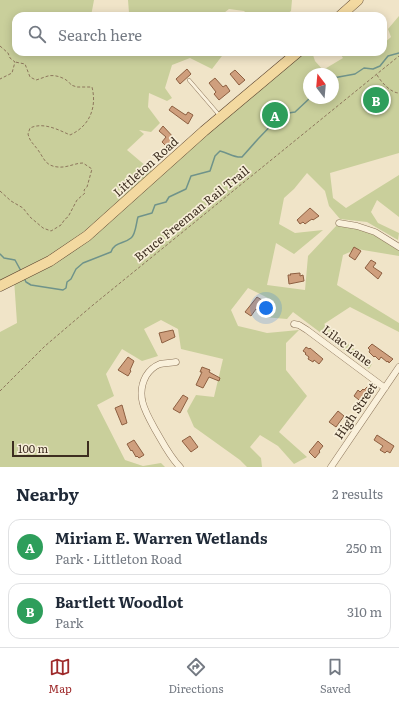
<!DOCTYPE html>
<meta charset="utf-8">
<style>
:root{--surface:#fff;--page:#f6f6f7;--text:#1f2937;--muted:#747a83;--line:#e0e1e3;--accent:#9e2a2b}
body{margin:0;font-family:Literata,serif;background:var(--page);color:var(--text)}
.compass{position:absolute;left:303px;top:68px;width:36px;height:36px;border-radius:50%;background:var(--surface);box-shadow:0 2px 10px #0003;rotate:344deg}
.scale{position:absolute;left:12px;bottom:10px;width:77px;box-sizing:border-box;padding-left:4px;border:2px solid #3d2e20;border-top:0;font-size:11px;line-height:14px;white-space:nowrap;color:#3d2e20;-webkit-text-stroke:3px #f7eed8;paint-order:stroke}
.you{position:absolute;left:266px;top:308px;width:14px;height:14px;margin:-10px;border:3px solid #fff;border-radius:50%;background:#1a73e8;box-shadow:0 0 0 6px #1a73e833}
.badge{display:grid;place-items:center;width:26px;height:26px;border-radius:50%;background:var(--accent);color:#fff;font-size:13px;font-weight:700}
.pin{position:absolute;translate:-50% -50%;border:2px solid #fff;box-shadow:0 1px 4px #0006}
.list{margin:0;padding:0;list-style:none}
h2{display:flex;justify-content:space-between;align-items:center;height:52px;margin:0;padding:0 16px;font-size:17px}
h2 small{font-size:13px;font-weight:400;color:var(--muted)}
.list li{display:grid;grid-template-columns:26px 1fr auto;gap:12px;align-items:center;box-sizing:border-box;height:56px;margin:0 8px 8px;padding:0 8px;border:1px solid var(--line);border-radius:12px}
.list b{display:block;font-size:15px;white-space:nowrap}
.list p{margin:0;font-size:13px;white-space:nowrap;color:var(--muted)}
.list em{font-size:13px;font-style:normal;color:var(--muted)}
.icon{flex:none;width:22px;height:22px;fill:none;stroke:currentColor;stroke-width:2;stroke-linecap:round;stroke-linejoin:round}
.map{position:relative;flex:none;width:399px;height:467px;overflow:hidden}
.search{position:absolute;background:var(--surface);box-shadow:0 2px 10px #0003;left:12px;right:12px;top:12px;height:44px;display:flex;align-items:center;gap:10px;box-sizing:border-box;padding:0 14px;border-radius:12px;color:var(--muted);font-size:15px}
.sheet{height:180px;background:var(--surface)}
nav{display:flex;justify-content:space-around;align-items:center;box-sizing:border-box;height:56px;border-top:1px solid var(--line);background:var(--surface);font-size:11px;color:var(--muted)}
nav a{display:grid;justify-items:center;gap:2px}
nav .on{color:var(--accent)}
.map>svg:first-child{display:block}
.green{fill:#c9cf9b;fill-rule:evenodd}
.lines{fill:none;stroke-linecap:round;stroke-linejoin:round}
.stream{stroke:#6f938a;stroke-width:1.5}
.building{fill:#cf9f7d;stroke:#8d5f41}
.lane-casing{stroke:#8d765c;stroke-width:4}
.street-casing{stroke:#8d765c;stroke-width:7}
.primary-casing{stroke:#5b4430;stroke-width:11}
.path{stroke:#8d765c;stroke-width:1;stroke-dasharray:3 2;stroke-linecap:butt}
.lane{stroke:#faf1dc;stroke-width:3}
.street{stroke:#faf1dc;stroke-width:6}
.primary{stroke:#f3d9a0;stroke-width:10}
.labels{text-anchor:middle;stroke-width:3.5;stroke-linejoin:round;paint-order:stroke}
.street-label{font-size:12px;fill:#3d2e20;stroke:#f7eed8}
</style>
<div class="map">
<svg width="399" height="467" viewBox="0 0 399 467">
<rect width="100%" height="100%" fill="#f0e4c8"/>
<!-- green -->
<path class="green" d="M 0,0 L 94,0 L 91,16 L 16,16 L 16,52 L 209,52 L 211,54 L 213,52 L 225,52 L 212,69 L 190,58 L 172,65 L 165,88 L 172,98 L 167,101 L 149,93 L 148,107 L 160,123 L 151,132 L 139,130 L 144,134 L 127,150 L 153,172 L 84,232 L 49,256 L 0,281 Z
M 128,0 L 292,0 L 291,11 L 284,16 L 249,16 L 244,11 L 229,9 L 220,16 L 138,16 L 137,12 L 129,13 Z
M 399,16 L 399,153 L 330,173 L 333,198 L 346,208 L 399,175 L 399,217 L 377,200 L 371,212 L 378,223 L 399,233 L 398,240 L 367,222 L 340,219 L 329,206 L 325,191 L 307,173 L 294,189 L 284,198 L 279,224 L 295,233 L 323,230 L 294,254 L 276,243 L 267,285 L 305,290 L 308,256 L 337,225 L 375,232 L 399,249 L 399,256 L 357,249 L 343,255 L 337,285 L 399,323 L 399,332 L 350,307 L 324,324 L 372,364 L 369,369 L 293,312 L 287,319 L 263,317 L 274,301 L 248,288 L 231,310 L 238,326 L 267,333 L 299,330 L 286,343 L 286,370 L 307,396 L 279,432 L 307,457 L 294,464 L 278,446 L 260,435 L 250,447 L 261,458 L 262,467 L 247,467 L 240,460 L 194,427 L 187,411 L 196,395 L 214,397 L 223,359 L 181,349 L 178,329 L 161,320 L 144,329 L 158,356 L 142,361 L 122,349 L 106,374 L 114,396 L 97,405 L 125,460 L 143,466 L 161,463 L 165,467 L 0,467 L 0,332 L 17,323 L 14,279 L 50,261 L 298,52 L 312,52 L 315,61 L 323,70 L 343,58 L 339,52 L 383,52 L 383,44 L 391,37 L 388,29 ZM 309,74 L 333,74 L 333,98 L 309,98 Z"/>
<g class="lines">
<!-- stream -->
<path class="stream" d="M 333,78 L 355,74 L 364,68 L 373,69 L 380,66 L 388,56 L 399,53
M 0,254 L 4,258 L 15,260 L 21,271
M 24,278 L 26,282 L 31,285 L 63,290 L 66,288 L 67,282 L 71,279 L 76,269 L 83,263 L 111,252 C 114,242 124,244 131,238 C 136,234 136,223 138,217 L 152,213 L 155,205 L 166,202 L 169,197 L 186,189 L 191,176 L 210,171 L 215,156 L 220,151 C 229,153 234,158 242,157 L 258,139 L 282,114 L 295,112 L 310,98"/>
</g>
<!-- building -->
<path class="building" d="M 187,69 L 191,74 L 180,84 L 176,79 Z
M 235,70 L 245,80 L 239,85 L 230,74 Z
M 215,78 L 223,87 L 226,85 L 230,91 L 219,100 L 214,94 L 216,92 L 209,83 Z
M 172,106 L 184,114 L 186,115 L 188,112 L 193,115 L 188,124 L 169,110 Z
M 163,126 L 175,139 L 168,148 L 162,142 L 166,137 L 159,131 Z
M 310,208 L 319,216 L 313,220 L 312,219 L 309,221 L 305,224 L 303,222 L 300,224 L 297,220 Z
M 354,247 L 361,251 L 355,260 L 349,256 Z
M 371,260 L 376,263 L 373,267 L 382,273 L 378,279 L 365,268 Z
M 300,273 L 300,276 L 303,275 L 304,281 L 289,284 L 288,275 L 291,275 L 290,274 Z
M 257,297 L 265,302 L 259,312 L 256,309 L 251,316 L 245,312 Z
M 173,330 L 175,337 L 162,343 L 159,333 Z
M 372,344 L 393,359 L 389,363 L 388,361 L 387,362 L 381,357 L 379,360 L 375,356 L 374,357 L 369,352 L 370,350 L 368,348 Z
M 306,347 L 309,349 L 310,348 L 323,359 L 319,364 L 314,360 L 313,362 L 308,359 L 309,357 L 305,354 L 306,353 L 303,351 Z
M 128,357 L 134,361 L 130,370 L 131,371 L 128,376 L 118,370 Z
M 202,367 L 210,370 L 209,372 L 220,378 L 219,381 L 209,377 L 203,388 L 196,385 L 202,372 L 200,372 Z
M 367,387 L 371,390 L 368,393 L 370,394 L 363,403 L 354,396 L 358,390 L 360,392 L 363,389 L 364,390 Z
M 183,395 L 188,398 L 180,413 L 173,409 Z
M 122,405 L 127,423 L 122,425 L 115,408 Z
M 338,411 L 344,416 L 336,427 L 329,422 Z
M 377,435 L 394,446 L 390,453 L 387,451 L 385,453 L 380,450 L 383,446 L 374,440 Z
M 190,436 L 198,447 L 191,452 L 182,441 Z
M 134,440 L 144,455 L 139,458 L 137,456 L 136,457 L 132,450 L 131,451 L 127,444 Z
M 318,441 L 323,446 L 319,451 L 320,452 L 315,458 L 309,452 Z"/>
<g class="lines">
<!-- lane casing -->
<g class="lane-casing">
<path id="lane" d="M 189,80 L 220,116"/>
</g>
<!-- street casing -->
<g class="street-casing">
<path id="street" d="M 339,223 L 357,226 L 375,232 L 399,247
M 294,324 L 299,325 L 307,330 L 385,388
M 176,362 C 171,363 165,363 160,364 C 155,366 149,371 146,376 C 135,396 146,413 156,431 C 163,443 170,457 180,467
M 331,467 L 399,367"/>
</g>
<!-- primary casing -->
<g class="primary-casing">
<path id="primary" d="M 340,16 L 358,0
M 0,286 L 50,261 L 87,236 L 204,131 L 298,52"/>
</g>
<!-- path -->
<path class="path" d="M 0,46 L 8,53 L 10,58 L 15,62 L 12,73 L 0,79
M 377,75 C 381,82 391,93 399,93
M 0,191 L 11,201 L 23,208 L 30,217 L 43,228 L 51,231 L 61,225 L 65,219 L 68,217 L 77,200 L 85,193 L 84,190 L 87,187 L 92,169 L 83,163 C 75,163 67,168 58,167 C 45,166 44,158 38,150 C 33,143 30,142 28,134 L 30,128 C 43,122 57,129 70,135 C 90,126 97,107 92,87 L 77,87 L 71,85 C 68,79 56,74 48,76 C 44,77 40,79 36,80 L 30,77 L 25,64 L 15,62
M 0,391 L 45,346 L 93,305 L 399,56"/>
<!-- lane -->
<use href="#lane" class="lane"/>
<!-- street -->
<use href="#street" class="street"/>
<!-- primary -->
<use href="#primary" class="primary"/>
</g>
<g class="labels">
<!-- street labels -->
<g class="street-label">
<text transform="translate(146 167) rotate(-42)" y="4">Littleton Road</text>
<text transform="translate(192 214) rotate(-39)" y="4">Bruce Freeman Rail Trail</text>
<text transform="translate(347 346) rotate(37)" y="4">Lilac Lane</text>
<text transform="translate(356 411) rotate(-56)" y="4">High Street</text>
</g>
</g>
</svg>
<svg class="compass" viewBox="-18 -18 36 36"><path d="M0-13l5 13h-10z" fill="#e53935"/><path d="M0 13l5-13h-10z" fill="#747a83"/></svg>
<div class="scale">100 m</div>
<div class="you"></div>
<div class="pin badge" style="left:275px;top:115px;background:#2e9e5b">A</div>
<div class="pin badge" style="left:376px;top:100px;background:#2e9e5b">B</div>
<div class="search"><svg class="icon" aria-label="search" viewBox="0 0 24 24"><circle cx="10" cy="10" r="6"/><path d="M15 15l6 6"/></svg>Search here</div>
</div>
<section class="sheet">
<h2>Nearby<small>2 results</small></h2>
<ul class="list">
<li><span class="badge" style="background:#2e9e5b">A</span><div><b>Miriam E. Warren Wetlands</b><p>Park · Littleton Road</p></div><em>250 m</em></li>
<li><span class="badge" style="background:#2e9e5b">B</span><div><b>Bartlett Woodlot</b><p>Park</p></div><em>310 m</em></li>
</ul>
</section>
<nav>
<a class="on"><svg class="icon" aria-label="map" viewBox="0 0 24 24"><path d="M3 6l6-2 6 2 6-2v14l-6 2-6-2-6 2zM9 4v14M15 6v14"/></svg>Map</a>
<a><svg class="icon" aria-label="directions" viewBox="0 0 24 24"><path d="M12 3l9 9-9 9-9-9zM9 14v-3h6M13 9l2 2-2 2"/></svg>Directions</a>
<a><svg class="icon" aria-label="saved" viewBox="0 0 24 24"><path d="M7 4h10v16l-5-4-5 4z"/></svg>Saved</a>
</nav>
